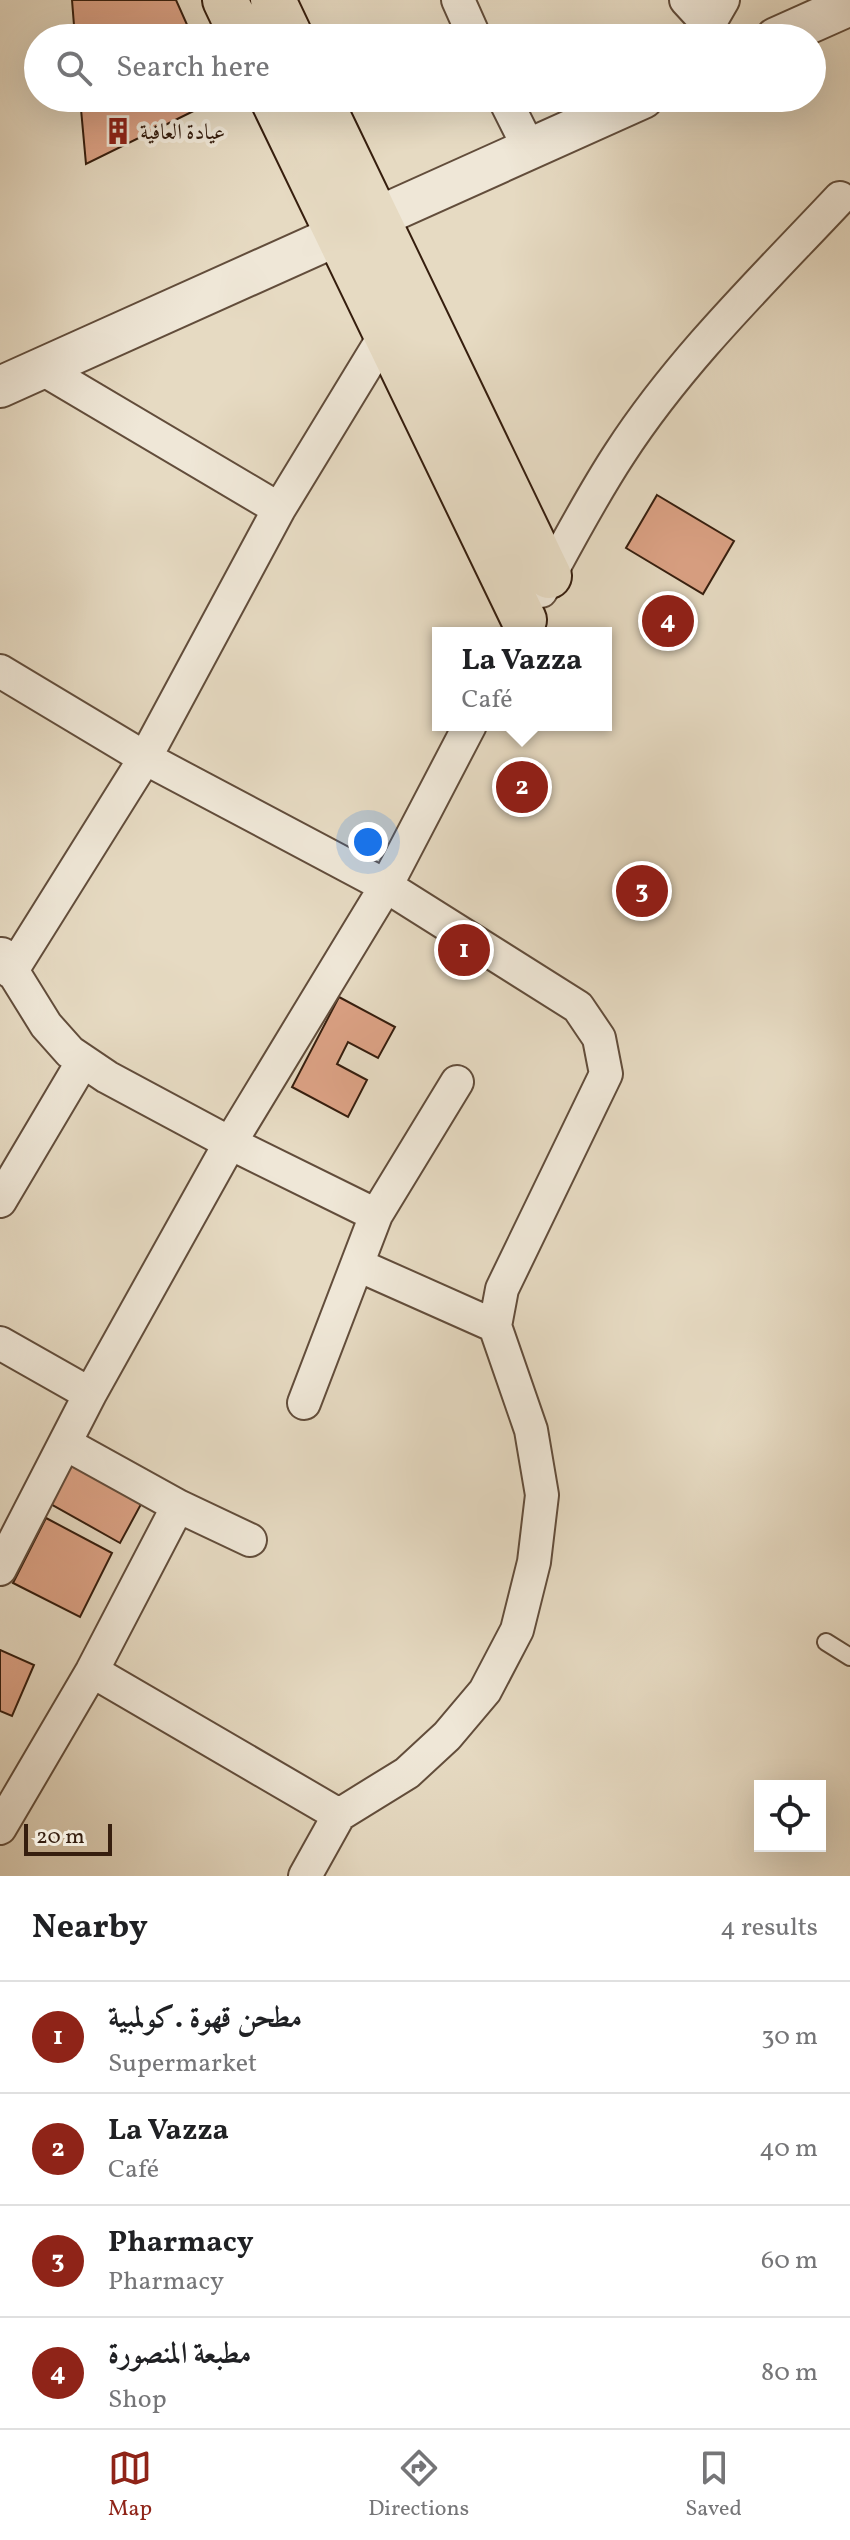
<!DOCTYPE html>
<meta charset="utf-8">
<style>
:root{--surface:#fff;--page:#f6f6f6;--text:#202124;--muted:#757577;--line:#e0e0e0;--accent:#8f2418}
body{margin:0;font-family:Vollkorn,Amiri,serif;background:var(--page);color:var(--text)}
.controls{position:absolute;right:24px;bottom:24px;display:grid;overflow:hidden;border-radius:0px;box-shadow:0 8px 32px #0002}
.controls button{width:72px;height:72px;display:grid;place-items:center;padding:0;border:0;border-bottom:2px solid var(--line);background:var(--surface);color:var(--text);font:40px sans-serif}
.scale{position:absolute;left:24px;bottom:20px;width:88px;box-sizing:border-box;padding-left:8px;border:4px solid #361e0e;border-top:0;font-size:22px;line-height:28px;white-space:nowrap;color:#361e0e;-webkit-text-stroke:6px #efe7d7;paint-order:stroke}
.you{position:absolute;left:368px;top:842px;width:28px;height:28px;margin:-20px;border:6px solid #fff;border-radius:50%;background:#1a73e8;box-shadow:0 0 0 12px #1a73e833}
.badge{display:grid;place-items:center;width:52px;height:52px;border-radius:50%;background:var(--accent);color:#fff;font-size:26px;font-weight:700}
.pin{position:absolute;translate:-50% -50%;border:4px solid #fff;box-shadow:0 2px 8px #0006}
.popup{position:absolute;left:432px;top:627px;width:180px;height:104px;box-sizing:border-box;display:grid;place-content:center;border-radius:0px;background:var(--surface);filter:drop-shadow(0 2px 6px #0005);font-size:26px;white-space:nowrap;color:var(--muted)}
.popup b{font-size:30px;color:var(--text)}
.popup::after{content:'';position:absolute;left:50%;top:100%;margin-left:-16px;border:16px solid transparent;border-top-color:var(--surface)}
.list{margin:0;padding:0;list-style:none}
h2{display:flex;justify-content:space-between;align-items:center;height:104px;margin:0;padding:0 32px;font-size:34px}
h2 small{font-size:26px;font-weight:400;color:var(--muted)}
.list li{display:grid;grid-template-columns:52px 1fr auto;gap:24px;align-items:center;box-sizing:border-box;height:112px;padding:0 32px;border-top:2px solid var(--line)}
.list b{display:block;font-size:30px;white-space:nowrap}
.list p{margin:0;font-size:26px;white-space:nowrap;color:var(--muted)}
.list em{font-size:26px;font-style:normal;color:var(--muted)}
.icon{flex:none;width:44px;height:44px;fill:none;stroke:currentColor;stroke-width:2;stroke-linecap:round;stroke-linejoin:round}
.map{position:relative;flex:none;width:850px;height:1876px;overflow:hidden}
.search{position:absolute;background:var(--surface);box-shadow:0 8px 32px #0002;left:24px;right:24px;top:24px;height:88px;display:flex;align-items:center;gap:20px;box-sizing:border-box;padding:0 28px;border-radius:44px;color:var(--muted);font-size:30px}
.sheet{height:552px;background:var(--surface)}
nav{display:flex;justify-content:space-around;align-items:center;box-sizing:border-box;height:112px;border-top:2px solid var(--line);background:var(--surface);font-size:22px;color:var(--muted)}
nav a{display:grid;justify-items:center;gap:4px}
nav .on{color:var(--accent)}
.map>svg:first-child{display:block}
.building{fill:#dca285;stroke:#361e0e;stroke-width:2}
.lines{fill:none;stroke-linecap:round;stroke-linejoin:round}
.service-casing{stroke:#624d3b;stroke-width:20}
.minor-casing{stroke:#624d3b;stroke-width:36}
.tertiary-casing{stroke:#624d3b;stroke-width:44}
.primary-casing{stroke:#361e0e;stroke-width:48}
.service{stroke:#efe7d7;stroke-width:16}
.minor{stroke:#efe7d7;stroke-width:32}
.tertiary{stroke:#efe7d7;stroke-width:40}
.primary{stroke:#e6dac2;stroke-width:44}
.labels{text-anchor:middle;stroke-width:8;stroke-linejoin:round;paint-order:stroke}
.poi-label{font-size:22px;fill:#361e0e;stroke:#efe7d7;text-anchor:start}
</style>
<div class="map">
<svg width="850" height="1876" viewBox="0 0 850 1876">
<rect width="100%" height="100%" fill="#e6dac2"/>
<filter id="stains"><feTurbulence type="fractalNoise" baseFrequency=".0025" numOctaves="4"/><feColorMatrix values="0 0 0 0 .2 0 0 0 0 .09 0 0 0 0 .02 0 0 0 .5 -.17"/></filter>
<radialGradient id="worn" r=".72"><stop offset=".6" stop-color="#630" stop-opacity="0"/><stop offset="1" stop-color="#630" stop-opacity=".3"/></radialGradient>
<!-- building -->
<path class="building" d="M 72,0 L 176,0 L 193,38 L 75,38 Z
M 80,98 L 220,98 L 86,164 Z
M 657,495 L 734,541 L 703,594 L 626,548 Z
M 339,997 L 395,1027 L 378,1058 L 348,1042 L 337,1064 L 367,1080 L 348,1117 L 292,1087 Z
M 75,1455 L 146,1495 L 120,1543 L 49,1503 Z
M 46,1518 L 112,1553 L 80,1617 L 13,1583 Z
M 0,1650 L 34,1665 L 12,1716 L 0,1711 Z"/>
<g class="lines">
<!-- service casing -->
<g class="service-casing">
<path id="service" d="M 826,1642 L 850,1657"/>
</g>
<!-- minor casing -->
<g class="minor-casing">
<path id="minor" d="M 458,0 L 475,38
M 686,0 L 709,25
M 701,38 L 723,0
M 504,98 L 530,150
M 41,368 L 279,509
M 541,591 C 566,545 591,497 620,453 C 681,359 764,279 840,198
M 0,671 L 145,758 L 386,886 L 578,1007 L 599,1038 L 606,1074 L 502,1289 L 495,1326 L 531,1430 L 542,1495 L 534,1562 L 517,1630 L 485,1691 L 447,1736 L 407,1773 L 339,1815 L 92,1671
M 2,954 L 46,1025 L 70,1052 L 107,1077 L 230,1143 L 376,1215
M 11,972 L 145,758 L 279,509 L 385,335
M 0,1201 L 83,1061
M 358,1265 L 495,1326
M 0,1343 L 90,1394
M 304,1403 L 376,1215 L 457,1082
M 66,1444 L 178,1506 L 250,1540
M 0,1569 L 90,1394 L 230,1143 L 386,886 L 470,725
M 0,1828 L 92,1671 L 178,1506
M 305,1876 L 339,1815"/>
</g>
<!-- tertiary casing -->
<g class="tertiary-casing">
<path id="tertiary" d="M 776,38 L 850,5
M 0,387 L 643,98"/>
</g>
<!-- primary casing -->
<g class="primary-casing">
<path id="primary" d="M 225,0 L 243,38
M 273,0 L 291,38
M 272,98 L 524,620
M 319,98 L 549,576"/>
</g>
<!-- service -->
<use href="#service" class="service"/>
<!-- minor -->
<use href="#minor" class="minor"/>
<!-- tertiary -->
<use href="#tertiary" class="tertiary"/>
<!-- primary -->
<use href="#primary" class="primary"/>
</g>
<!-- icons -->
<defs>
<g id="building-bare" transform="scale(2.16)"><path d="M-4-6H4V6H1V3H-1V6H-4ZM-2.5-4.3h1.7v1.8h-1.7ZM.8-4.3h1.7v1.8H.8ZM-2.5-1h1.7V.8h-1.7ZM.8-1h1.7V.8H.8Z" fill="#8f2418" stroke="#efe7d7" stroke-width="2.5" paint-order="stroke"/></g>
</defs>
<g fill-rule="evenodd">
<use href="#building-bare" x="118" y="131"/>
</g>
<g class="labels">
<!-- poi labels -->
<g class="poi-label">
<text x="140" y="139">عيادة العافية</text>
</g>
</g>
<rect width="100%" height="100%" filter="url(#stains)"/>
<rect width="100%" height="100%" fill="url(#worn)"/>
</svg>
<div class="controls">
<button><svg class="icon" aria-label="locate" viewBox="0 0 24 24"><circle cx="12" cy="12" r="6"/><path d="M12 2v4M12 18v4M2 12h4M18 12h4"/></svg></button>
</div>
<div class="scale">20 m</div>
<div class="you"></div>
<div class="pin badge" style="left:464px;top:950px">1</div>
<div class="pin badge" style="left:522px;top:787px">2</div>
<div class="popup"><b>La Vazza</b>Café</div>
<div class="pin badge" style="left:642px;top:891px">3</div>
<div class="pin badge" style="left:668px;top:621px">4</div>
<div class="search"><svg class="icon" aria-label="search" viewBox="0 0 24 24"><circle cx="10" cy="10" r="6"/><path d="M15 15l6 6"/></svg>Search here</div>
</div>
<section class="sheet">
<h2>Nearby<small>4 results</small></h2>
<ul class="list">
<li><span class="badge">1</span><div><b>مطحن قهوة .كولمبية</b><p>Supermarket</p></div><em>30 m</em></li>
<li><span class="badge">2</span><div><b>La Vazza</b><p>Café</p></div><em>40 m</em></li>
<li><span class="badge">3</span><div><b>Pharmacy</b><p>Pharmacy</p></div><em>60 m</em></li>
<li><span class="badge">4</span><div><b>مطبعة المنصورة</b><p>Shop</p></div><em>80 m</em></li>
</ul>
</section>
<nav>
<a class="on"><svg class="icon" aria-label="map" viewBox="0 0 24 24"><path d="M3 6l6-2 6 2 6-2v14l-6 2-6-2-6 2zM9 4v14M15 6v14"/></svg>Map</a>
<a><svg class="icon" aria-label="directions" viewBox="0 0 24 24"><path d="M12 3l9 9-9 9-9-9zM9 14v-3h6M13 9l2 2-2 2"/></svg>Directions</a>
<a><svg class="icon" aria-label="saved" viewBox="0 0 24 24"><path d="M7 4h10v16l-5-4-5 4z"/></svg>Saved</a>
</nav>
